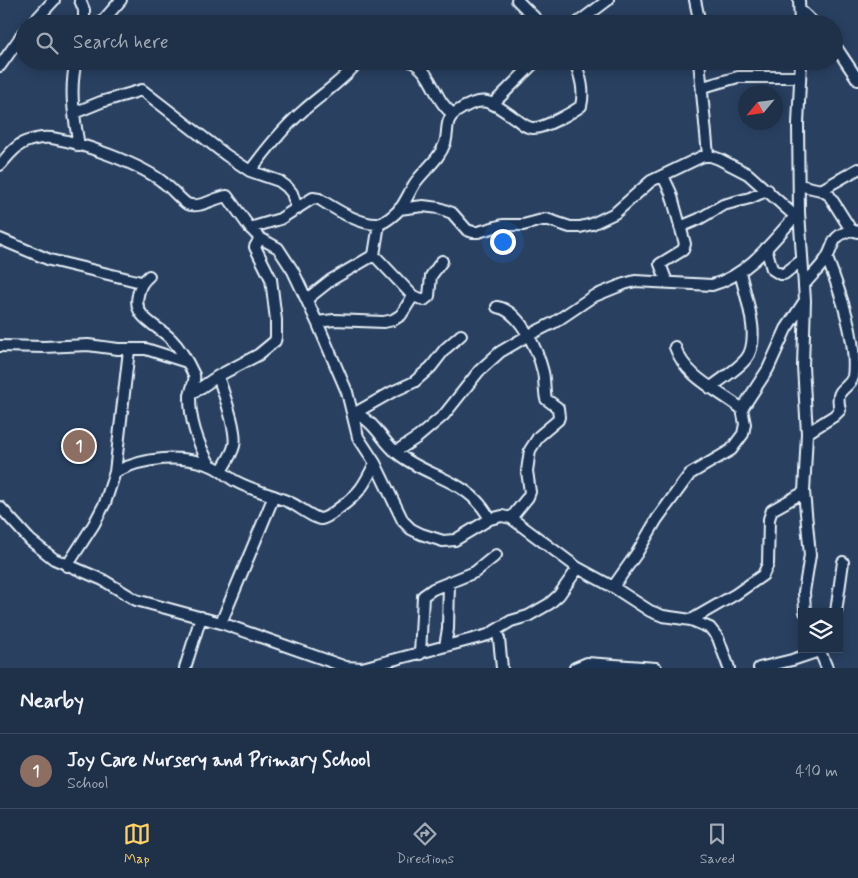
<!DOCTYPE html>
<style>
:root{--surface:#1f3049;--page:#2c3c53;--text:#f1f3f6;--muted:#a1a9b4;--line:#3c4b61;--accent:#ffd166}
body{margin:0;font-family:Mynerve,sans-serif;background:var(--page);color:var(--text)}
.controls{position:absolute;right:15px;bottom:15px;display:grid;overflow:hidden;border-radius:0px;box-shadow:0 2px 12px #0003}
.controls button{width:45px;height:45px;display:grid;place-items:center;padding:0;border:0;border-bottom:1px solid var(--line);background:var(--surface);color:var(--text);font:25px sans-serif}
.compass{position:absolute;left:738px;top:85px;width:45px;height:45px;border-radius:50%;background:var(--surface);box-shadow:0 2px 12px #0003;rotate:241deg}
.you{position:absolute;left:502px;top:241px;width:18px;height:18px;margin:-12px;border:4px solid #fff;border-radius:50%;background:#1a73e8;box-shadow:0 0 0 8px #1a73e833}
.badge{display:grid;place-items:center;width:32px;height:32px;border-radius:50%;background:var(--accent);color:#fff;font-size:16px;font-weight:700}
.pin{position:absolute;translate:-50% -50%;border:2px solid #fff;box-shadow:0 1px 5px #0006}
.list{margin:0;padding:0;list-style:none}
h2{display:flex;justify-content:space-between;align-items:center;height:65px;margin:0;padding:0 20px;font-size:21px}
h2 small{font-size:16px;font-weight:400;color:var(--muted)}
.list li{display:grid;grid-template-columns:32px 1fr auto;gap:15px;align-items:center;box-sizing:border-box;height:75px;padding:0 20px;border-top:1px solid var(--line)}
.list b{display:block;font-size:19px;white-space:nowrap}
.list p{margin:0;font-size:16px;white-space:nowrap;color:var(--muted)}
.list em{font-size:16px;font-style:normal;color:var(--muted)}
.icon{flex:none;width:28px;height:28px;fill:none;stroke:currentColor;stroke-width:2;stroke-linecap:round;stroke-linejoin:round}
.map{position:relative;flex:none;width:858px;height:668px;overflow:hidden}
.search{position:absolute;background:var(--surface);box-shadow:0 2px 12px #0003;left:15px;right:15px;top:15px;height:55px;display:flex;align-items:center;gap:12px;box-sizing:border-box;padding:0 18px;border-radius:28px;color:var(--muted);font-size:19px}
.sheet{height:140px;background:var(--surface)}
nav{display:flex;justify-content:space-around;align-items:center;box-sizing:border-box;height:70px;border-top:1px solid var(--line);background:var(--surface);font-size:14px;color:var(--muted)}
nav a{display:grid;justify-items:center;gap:2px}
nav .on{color:var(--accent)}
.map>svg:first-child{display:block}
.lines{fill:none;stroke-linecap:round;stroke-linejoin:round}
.minor-casing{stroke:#e8f1f8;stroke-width:14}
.minor{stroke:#1d3557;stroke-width:10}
</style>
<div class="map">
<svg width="858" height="668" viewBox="0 0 858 668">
<rect width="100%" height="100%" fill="#294061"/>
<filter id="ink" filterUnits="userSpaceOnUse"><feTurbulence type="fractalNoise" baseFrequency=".02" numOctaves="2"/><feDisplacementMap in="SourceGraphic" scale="10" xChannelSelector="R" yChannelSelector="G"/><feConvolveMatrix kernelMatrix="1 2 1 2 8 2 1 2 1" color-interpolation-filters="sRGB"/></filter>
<g filter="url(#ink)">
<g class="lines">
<!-- minor casing -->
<g class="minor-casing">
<path id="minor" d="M 80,0 L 84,10 L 84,24
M 517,0 L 541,24
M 695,0 L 700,24
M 799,0 L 800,24
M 800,10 L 815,24
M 32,24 L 54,0
M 100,24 L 121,0
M 576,24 L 608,0
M 834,44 L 858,80
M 76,61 C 69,90 74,117 79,146
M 410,61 C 434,72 433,100 453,114
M 699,61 L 708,155
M 801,61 L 798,124 L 799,212 L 805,300 L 803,366 L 807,433 L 804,492 L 810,555 L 804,592 L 805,612
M 0,66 L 24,32
M 703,87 L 738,77 L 799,77
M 493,104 L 536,61
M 74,113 L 101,102 L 142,90 L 226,155 L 250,171 L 279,181 L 287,187 L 292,193 L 297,209
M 0,165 C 7,157 15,146 25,142 C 33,139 43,137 52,138 C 82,143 141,164 164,183 C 172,189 179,198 187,204 C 200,209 213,198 227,196 L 250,228 L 260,238 L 278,248 L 293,271 L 317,322 L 347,392 L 358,437 L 375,463 L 403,521 L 411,529 L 421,534 L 443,541 L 455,540 L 490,519 L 502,516 L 511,518 L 578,568 L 613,587 L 650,611 L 663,616 L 691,620 L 710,628 L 718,638 L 729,668
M 250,171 C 266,150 283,128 304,110 C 322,94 343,81 359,61
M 663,176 L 671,193 L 685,244 L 683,250 L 660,264 L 667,282
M 799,185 L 821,190 L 829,195 L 851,230 L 858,232
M 821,190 L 858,169
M 399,209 L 423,206 L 439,208 L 452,213 L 467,230 L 473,232 L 478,232 L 503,225 L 523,225 L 546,219 L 570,227 L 580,227 L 592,224 L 615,213 L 651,181 L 701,157 L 708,155 L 719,159 L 748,174 L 795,216
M 680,227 L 699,219 L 723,205 L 750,198 L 768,190
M 250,228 L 280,219 L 313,198 L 319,199 C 334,208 359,225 378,224 C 385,223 395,214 400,209 C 406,201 410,191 415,183 C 425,169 439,160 445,143 C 449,131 444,120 456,112 C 484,93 491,102 516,119 C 521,123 527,128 533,128 C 543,129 573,112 581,106 C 585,90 580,76 575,61
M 0,239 L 50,260 L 141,282
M 766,248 L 772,269 L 780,274 L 784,274 L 802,260
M 374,255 L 413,296 L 424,300 L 429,296 L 431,276 L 442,261
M 149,276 C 142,282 140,286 138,295 C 132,318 159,326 171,339 C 181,349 188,362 194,375 C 196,382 190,390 190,398 C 190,423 198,444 210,465
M 804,285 C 811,276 820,268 826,259 C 836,243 829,238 851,230
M 307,299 L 331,280 L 374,255 L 379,224
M 497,307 C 520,310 538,351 543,372 C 545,381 544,390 546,399 L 558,408 L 559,417 L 558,420 L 539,436 L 530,450 L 527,471 L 530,492 L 528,497 L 511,518
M 317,322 L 334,320 L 384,322 L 393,320 L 401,315 L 413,296
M 0,346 L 44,347 L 88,345 L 118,349 L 146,349 L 187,362
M 218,376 C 223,392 238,431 234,446 C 232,454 226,463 221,471
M 710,388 C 721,379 737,370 746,359 C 762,339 745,295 740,272
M 190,395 L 218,376 L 258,355 L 275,341 L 276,337 L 276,320 L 271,279 L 255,247 L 260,238
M 742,409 L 768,369 L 786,329 L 804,302
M 352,412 C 376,421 380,439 397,453 C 421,473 454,478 476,500 C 482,506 486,512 490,519
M 355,413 L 392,392 L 414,382 L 431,367 L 445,349 L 461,335
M 807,433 L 834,416 L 840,410 C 834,386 848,391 853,377 C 858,341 840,291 827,258
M 395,452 L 418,437 L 444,415 L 479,371 L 500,352 L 529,335 L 555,322 L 592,297 L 624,284 L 635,281 L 712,285 C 749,275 775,238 799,212
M 115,472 L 129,350
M 0,507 L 30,540 L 54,559 L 103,580 L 136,600 L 221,623 L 346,667 L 362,668 L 488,635 L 511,621 L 528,616 L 549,604 L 559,595 L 578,568
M 67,566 L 94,524 L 105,503 L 115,472 C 144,457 182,454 212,466 C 222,470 228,478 237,482 C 254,491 274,495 291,503 C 298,506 314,519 321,519 C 327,518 333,513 338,509 C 359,494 364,486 375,463
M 613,587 L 637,553 L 657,519 L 684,482 L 690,474 L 731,450 L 743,434 L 745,424 L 742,409 C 718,390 686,378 675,347
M 836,612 L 843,562
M 691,620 L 736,594 L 763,575 L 768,564 L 769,519 L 772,510 L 804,492
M 221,623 L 274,496
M 496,630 L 499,639 L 502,668
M 445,646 L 448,629 L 449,582
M 819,649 L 827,668
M 420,654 L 423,596 L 433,589 L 475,572 L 496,555
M 185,668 L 201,617
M 575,668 L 587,663 L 656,668
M 759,668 L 792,660 L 819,651"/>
</g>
<!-- minor -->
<use href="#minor" class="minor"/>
</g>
</g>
</svg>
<div class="controls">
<button><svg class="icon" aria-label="layers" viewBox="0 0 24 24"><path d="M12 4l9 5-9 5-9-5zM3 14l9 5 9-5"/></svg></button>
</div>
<svg class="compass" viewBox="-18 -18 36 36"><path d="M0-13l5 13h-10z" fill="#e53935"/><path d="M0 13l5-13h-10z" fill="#a1a9b4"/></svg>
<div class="you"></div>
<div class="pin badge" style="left:79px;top:446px;background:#8d6e63">1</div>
<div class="search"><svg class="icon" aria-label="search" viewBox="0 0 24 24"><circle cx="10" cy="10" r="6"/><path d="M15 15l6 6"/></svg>Search here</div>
</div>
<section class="sheet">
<h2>Nearby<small></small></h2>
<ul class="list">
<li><span class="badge" style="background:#8d6e63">1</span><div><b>Joy Care Nursery and Primary School</b><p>School</p></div><em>410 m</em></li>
</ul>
</section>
<nav>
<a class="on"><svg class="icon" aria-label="map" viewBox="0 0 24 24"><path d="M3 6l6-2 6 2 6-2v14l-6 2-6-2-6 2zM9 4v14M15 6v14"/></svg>Map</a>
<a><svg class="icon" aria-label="directions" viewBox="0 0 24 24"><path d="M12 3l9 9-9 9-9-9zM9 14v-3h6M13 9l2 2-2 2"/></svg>Directions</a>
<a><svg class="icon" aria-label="saved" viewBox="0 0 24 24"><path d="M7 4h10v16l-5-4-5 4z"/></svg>Saved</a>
</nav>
